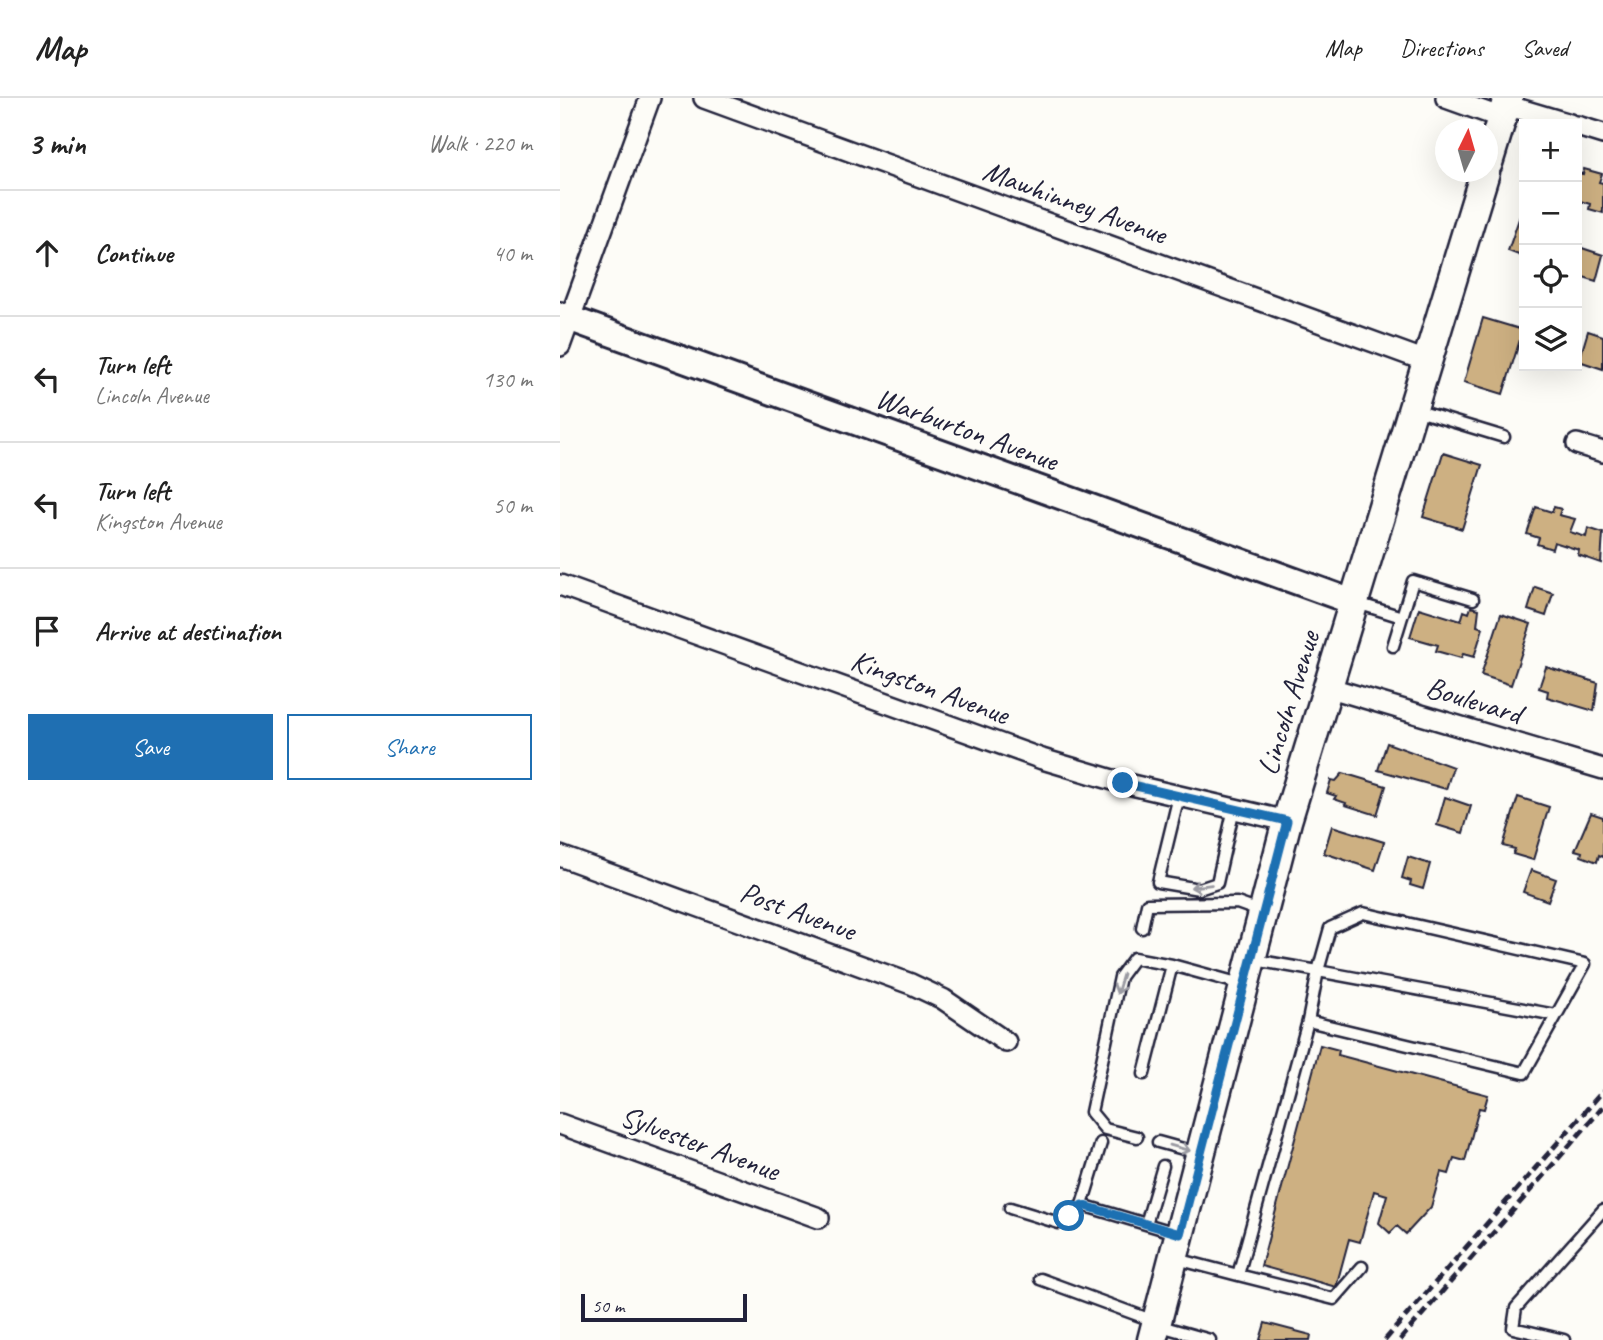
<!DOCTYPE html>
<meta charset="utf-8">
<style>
:root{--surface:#fff;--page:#f6f6f6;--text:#222;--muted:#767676;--line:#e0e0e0;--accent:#1f6fb2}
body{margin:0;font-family:Caveat,sans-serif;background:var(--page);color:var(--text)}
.controls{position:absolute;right:21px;top:21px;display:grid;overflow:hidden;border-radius:0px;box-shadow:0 7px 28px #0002}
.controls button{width:63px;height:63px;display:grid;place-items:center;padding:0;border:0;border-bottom:2px solid var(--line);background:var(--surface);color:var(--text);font:35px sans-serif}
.compass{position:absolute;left:875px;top:21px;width:63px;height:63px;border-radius:50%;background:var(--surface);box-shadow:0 7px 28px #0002;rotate:5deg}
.scale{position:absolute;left:21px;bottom:18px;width:166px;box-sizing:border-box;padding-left:7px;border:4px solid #22223b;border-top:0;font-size:19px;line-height:24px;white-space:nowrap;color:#22223b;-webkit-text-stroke:5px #fdfcf7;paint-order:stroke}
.stop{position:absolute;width:21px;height:21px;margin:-16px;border:5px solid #1f6fb2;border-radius:50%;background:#fff}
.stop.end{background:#1f6fb2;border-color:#fff;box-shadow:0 2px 7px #0008}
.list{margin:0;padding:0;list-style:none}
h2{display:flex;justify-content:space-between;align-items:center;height:91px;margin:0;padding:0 28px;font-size:30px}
h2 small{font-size:23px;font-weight:400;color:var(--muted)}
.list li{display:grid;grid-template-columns:46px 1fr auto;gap:21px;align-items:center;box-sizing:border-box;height:126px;padding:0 28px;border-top:2px solid var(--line)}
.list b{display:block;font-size:26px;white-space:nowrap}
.list p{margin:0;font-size:23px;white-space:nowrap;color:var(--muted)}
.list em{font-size:23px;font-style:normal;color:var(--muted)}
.actions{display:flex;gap:14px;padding:21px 28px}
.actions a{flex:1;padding:16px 0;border:2px solid var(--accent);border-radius:0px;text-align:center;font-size:24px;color:var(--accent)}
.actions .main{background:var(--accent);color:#fff}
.icon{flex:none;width:38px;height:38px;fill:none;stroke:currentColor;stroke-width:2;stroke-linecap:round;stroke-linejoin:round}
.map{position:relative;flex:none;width:1043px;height:1242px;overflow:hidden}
header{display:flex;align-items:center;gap:42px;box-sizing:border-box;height:98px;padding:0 35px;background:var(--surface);border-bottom:2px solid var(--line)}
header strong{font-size:33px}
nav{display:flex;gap:38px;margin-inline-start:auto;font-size:24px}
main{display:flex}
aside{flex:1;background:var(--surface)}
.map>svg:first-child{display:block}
.building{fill:#cdb082;stroke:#22223b;stroke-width:2}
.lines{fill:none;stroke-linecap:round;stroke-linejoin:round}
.service-casing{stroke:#22223b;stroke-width:15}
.minor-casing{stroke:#22223b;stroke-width:24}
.tertiary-casing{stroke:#22223b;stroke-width:30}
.secondary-casing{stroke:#22223b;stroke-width:33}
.service{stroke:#fdfcf7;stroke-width:10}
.minor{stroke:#fdfcf7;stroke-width:19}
.tertiary{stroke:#fdfcf7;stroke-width:24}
.secondary{stroke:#fdfcf7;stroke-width:28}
.rail{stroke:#22223b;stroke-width:5;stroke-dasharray:10 5;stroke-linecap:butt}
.oneway{stroke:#9a9aa2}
.route{stroke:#1f6fb2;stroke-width:9}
.labels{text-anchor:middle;stroke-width:7;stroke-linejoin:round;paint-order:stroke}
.street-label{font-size:30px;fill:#22223b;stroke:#fdfcf7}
</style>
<header>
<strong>Map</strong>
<nav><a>Map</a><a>Directions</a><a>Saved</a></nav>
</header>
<main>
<aside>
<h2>3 min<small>Walk · 220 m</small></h2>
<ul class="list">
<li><svg class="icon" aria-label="ahead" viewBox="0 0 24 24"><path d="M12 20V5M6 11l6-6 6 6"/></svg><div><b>Continue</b></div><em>40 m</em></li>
<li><svg class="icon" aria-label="left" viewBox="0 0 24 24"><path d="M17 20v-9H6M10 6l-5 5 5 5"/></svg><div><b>Turn left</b><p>Lincoln Avenue</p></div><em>130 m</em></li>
<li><svg class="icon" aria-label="left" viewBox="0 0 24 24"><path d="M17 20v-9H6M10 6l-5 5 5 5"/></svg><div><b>Turn left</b><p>Kingston Avenue</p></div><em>50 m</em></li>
<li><svg class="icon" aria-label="arrive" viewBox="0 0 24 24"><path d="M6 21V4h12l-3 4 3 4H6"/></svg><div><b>Arrive at destination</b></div></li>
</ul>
<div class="actions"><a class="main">Save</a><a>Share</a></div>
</aside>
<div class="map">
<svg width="1043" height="1242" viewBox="0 0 1043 1242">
<rect width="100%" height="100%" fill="#fdfcf7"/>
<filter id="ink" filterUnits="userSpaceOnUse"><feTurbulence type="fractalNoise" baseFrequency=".0143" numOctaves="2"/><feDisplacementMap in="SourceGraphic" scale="14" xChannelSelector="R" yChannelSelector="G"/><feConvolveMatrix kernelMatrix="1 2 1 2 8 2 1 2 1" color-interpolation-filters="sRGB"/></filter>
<g filter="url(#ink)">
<!-- building -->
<path class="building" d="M 1024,71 L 1042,76 L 1039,84 L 1043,85 L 1043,115 L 1029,111 L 1030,106 L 1017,102 L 1017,75 L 1023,76 Z
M 960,118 L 964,120 L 964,159 L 948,153 Z
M 1019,149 L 1043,157 L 1036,183 L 1017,177 Z
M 923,220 L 963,232 L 943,296 L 904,284 Z
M 1028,233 L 1043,238 L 1043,271 L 1019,263 Z
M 883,355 L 922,367 L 902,431 L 863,419 Z
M 976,409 L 992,414 L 994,409 L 1001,411 L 999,417 L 1015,421 L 1010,434 L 1026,439 L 1028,430 L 1043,435 L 1041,465 L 1018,457 L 1019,452 L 994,444 L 992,451 L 977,446 L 979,440 L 967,436 Z
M 975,489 L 993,495 L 986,518 L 968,512 Z
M 911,509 L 919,511 L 917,528 L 923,530 L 914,559 L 903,556 L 901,560 L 876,553 L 878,547 L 850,539 L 859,510 L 901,523 L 904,513 L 909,515 Z
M 941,516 L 971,526 L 951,587 L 921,577 Z
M 986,569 L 1038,585 L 1034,613 L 987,599 L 988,593 L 979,590 Z
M 827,645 L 893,669 L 886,691 L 818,672 Z
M 783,675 L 826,688 L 817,717 L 785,707 L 786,705 L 774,701 L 776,698 L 767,695 L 771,682 L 776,683 Z
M 885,699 L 911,708 L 903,735 L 877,727 Z
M 958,699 L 989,709 L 973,762 L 953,756 L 955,751 L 943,748 Z
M 1031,715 L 1043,719 L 1043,759 L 1039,757 L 1037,764 L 1021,758 L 1022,754 L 1015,752 Z
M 772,728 L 824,744 L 815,772 L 764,755 Z
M 848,759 L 870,766 L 863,791 L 850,787 L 851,783 L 842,780 Z
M 971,772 L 996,781 L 988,803 L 963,794 Z
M 760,947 L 779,952 L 778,957 L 928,997 L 924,1011 L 919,1010 L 905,1063 L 894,1060 L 889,1076 L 881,1074 L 871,1109 L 846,1136 L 837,1128 L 830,1135 L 819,1125 L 827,1097 L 814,1093 L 800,1144 L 789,1141 L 776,1189 L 701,1168 Z
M 705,1225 L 751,1237 L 750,1242 L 700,1242 Z"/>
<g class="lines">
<!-- service casing -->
<g class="service-casing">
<path id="service" d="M 855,312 L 944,339
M 797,505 L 842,519
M 833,548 L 853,483 L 913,501
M 619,698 L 598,784 L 639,791 L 657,785 L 674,710
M 582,830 L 587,806 L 677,805 L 702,814
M 748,923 L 758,873 L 996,917
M 584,976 L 612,867 L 681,886
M 577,1039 L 545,1031 L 531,1014 L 560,879 L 574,860 L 612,867
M 598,1044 L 638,1055
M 541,1045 L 522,1107 L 616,1135
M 450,1110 L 499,1125 L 522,1107
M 586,1126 L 603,1068
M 617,1161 L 678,1177 L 748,923 L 964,975 L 1025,866 L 803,815 L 770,830 L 758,873 L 695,862
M 678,1177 L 774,1201 L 802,1169
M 480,1181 L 594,1223
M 597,1227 L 650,1242
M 1004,1242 L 953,1230 L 956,1210 L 1043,1112"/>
</g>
<!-- minor casing -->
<g class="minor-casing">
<path id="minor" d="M 144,0 L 866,263
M 886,0 L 942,20
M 946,7 L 1010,26
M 1017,28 L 1043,36
M 0,248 L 90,0
M 1017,346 L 1043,354
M 0,487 L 482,661 L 563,685 L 727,723
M 767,589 L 1043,671
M 0,758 L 351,886 L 383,901 L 446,944
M 0,1026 L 259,1120"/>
</g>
<!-- tertiary casing -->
<g class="tertiary-casing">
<path id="tertiary" d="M 0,217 L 793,504"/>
</g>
<!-- secondary casing -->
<g class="secondary-casing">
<path id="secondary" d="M 928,65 L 948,0
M 592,1242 L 727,723 L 925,74"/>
</g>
<!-- service -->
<use href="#service" class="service"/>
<!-- minor -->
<use href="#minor" class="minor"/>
<!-- tertiary -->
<use href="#tertiary" class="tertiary"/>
<!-- secondary -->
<use href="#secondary" class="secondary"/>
<!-- rail -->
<path class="rail" d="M 825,1242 L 1043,993
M 840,1242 L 1043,1009"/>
</g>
<!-- one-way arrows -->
<defs><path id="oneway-shaft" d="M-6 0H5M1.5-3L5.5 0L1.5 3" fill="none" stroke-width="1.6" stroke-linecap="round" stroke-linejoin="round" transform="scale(1.75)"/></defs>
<g class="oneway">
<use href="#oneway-shaft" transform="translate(641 788) rotate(172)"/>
<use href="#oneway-shaft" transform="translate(560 886) rotate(107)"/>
<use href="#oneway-shaft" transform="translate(620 1050) rotate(16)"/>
</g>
</g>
<g class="lines" filter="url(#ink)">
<!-- route -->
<path class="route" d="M 509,1118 L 522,1107 L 620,1136 L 727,723 L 563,685"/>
</g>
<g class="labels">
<!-- street labels -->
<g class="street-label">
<text transform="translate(515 104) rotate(20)" y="10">Mawhinney Avenue</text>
<text transform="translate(407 331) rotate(20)" y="10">Warburton Avenue</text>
<text transform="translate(370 589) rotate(20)" y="10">Kingston Avenue</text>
<text transform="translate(914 602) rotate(17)" y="10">Boulevard</text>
<text transform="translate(728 605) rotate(-73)" y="10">Lincoln Avenue</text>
<text transform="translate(238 813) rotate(20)" y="10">Post Avenue</text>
<text transform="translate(140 1045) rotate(20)" y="10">Sylvester Avenue</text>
</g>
</g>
</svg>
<div class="controls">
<button>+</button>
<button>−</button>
<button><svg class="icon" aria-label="locate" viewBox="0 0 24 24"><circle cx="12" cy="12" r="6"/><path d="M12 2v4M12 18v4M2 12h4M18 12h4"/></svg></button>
<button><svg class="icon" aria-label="layers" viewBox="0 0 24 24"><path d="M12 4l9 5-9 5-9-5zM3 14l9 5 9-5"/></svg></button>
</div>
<svg class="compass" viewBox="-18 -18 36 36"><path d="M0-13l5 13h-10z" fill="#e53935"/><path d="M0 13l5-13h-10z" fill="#767676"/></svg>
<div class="scale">50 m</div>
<div class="stop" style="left:509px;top:1118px"></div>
<div class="stop end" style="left:563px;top:685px"></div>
</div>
</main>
